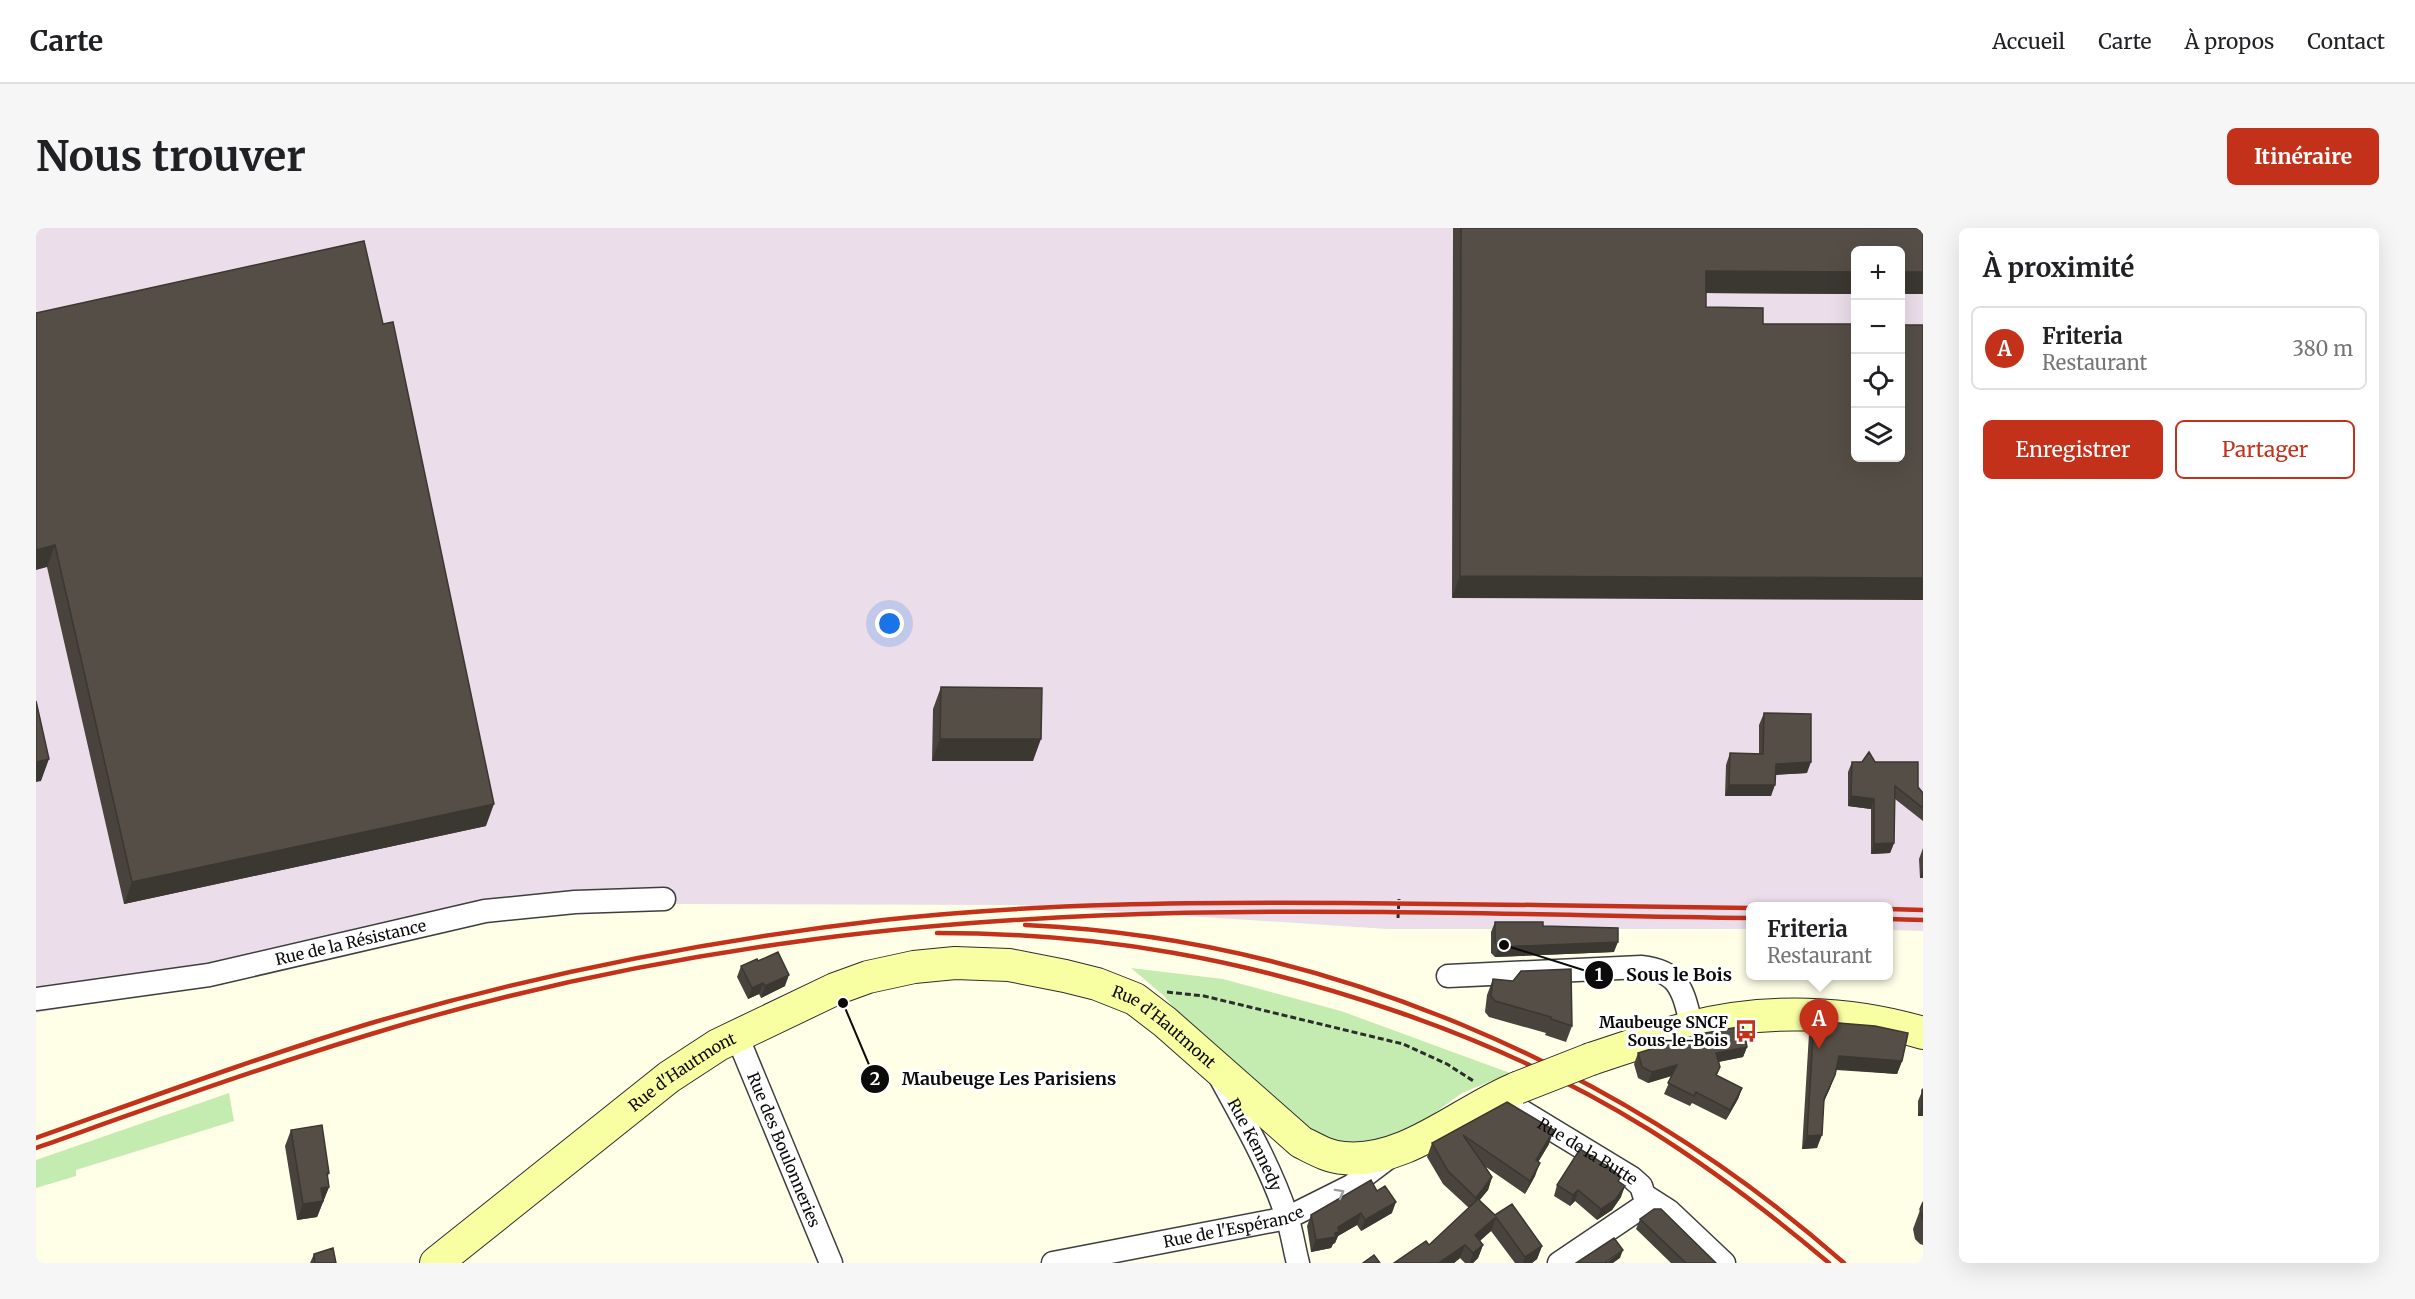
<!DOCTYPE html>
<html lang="fr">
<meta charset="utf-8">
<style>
:root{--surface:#fff;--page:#f6f6f6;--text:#202124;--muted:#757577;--line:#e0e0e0;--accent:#c4311a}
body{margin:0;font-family:Merriweather,serif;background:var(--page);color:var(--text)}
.controls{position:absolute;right:18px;top:18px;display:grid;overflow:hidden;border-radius:9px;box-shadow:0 6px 24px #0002}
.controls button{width:54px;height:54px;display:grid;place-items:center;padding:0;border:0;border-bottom:2px solid var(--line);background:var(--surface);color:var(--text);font:30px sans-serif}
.you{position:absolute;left:854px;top:396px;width:21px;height:21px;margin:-15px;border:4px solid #fff;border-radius:50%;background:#1a73e8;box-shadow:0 0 0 9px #1a73e833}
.badge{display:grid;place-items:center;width:39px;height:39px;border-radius:50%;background:var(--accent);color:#fff;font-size:20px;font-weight:700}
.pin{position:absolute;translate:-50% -50px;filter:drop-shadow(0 2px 3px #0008)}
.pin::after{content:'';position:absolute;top:32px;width:21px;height:18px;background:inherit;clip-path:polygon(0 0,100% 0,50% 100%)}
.popup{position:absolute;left:1710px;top:674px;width:147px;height:78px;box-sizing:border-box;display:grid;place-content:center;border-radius:9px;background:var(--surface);filter:drop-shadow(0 2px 4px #0005);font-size:20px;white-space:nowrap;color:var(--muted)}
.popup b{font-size:22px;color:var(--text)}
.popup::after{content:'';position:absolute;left:50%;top:100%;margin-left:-12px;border:12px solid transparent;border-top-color:var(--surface)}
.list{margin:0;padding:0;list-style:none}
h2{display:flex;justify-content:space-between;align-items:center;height:78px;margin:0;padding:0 24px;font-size:26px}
h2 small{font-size:20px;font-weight:400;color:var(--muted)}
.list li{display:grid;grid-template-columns:39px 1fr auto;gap:18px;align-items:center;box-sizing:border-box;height:84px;margin:0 12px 12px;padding:0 12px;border:2px solid var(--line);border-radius:9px}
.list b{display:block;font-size:22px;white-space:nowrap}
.list p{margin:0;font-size:20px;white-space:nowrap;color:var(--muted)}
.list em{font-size:20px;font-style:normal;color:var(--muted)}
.actions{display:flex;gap:12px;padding:18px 24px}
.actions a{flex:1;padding:14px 0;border:2px solid var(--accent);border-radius:9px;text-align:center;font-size:21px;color:var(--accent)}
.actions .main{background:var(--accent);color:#fff}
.icon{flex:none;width:33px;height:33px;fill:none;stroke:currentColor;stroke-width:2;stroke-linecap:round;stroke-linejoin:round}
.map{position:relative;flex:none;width:1887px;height:1035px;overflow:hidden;border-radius:9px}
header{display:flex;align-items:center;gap:36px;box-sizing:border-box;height:84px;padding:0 30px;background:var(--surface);border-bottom:2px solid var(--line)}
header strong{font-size:28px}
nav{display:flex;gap:33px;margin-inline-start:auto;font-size:21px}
.intro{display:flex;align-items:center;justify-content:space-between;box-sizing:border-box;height:144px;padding:0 36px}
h1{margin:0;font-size:42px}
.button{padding:15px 27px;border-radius:9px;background:var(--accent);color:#fff;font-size:21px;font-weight:700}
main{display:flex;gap:36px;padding:0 36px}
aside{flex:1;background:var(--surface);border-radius:9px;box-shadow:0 6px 24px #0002}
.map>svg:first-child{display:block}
.industrial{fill:#ebdeea;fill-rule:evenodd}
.green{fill:#c4ecb0}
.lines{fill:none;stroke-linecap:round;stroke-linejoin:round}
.street-casing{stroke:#3e3e3e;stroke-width:25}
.secondary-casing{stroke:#2d2d2d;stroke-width:34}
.path{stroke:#2d2d2d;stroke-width:3;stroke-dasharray:6 3;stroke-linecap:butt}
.street{stroke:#fff;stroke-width:22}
.secondary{stroke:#f8ffa3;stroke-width:32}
.rail{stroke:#c4311a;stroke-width:4.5}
.secondary-bridge-casing{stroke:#2d2d2d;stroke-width:34;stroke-linecap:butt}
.secondary-bridge{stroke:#f8ffa3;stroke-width:32}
.wall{fill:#48433c}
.shaded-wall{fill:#3b3731}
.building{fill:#544e46;stroke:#3b3731;stroke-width:1.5}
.oneway{stroke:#9d9d9d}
.labels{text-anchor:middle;stroke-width:6;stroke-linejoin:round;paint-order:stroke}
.street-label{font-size:16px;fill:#0b0b0b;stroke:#fff}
.poi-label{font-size:16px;font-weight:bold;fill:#0b0b0b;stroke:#fff;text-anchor:end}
.leader{fill:none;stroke:#0b0b0b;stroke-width:2}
.callout-dot{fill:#0b0b0b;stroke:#fff;stroke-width:2}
.mark-label{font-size:18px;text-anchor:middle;font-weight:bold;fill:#fff}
.callout-label{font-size:18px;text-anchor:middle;font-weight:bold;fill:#0b0b0b;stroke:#fff;stroke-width:6;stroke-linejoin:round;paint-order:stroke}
</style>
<header>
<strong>Carte</strong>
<nav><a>Accueil</a><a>Carte</a><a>À propos</a><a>Contact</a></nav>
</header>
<div class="intro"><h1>Nous trouver</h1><a class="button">Itinéraire</a></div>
<main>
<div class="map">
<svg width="1887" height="1035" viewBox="0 0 1887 1035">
<rect width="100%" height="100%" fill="#ffffe8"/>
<!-- industrial -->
<path class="industrial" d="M 0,0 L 1887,0 L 1887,703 L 1852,702 L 1852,678 L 1714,678 L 1714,701 L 1351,701 L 983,677 L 638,676 L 488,687 L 381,704 L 103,766 L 0,785 ZM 1820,22 L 1864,22 L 1864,230 L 1820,230 Z"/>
<!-- green -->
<path class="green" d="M 1095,740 L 1187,751 L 1305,783 L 1474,845 L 1426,865 L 1363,911 L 1312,916 L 1285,909 L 1150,794 L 1128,768 Z
M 193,865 L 198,893 L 40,942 L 40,948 L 0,960 L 0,932 Z"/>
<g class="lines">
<!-- street casing -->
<g class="street-casing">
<g id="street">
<path d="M 1412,748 L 1605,739 C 1645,743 1647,764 1656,799"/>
<path id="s1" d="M 0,771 L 173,747 L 449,683 L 539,674 L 628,671"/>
<path id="s2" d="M 701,808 L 795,1035"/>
<path id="s3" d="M 1184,849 C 1209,895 1235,940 1251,989 C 1256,1004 1258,1020 1262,1035"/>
<path id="s4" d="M 1461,868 L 1596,950 L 1605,958 L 1608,967 L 1633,983 L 1688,1035"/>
<path id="s5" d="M 1017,1035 L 1251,990 L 1315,958 L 1356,927"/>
<path d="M 1523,1035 L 1606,979 L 1613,972"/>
</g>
</g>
<!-- secondary casing -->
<g class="secondary-casing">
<g id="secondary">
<path d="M 1555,831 C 1589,820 1622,808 1656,799 C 1730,780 1814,783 1887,805"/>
<path id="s6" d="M 400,1035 L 633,849 L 682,817 L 799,761 L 832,749 L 878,739 L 919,735 L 973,737 L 1029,748 L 1061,756 L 1099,771 L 1129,794 L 1265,914 C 1279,921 1292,929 1308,930 C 1370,936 1426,882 1481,860"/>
</g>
</g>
<!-- path -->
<path class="path" d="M 1362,690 L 1363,671
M 1131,764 L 1168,768 L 1367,816 L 1411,836 L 1439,854"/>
<!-- street -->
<use href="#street" class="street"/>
<!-- secondary -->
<use href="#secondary" class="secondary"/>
<!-- rail -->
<path class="rail" d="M 1852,681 L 1887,682
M 1852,691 L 1887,692
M 989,697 C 1287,710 1585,838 1808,1035
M 901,705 C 1067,705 1209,731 1365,785 C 1451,815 1535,853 1612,901 C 1676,941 1735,986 1793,1035
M 0,910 C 110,871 220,830 332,796 C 500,746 673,712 847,692 C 1001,675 1156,674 1311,675 C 1445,676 1580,678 1714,680
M 0,920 C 110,881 220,841 332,807 C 468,765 610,735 751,715 C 1070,669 1393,686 1714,690"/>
<!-- secondary-bridge casing -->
<g class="secondary-bridge-casing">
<path id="secondary-bridge" d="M 1481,860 L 1555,831"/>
</g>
<!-- secondary-bridge -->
<use href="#secondary-bridge" class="secondary-bridge"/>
</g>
<!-- wall -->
<path class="wall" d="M 1417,0 L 1887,0 L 1887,66 L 1864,66 L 1864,22 L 1820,66 L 1670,65 L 1416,370 Z
M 0,85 L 450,598 L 88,676 L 11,339 Z
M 905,459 L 997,533 L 896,533 L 897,481 Z
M 1728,485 L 1771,545 L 1739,547 L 1735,568 L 1689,568 L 1690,537 L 1694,525 L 1723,526 L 1723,497 Z
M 1816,534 L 1839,534 L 1882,559 L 1887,565 L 1887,593 L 1859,571 L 1858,615 L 1854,625 L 1835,626 L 1835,581 L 1812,578 L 1812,544 Z
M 1887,620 L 1887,650 L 1884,650 L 1883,631 Z
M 1459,694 L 1507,698 L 1578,724 L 1459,729 L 1455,725 L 1455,704 Z
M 722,733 L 749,758 L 725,770 L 723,766 L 712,771 L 701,749 L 705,738 Z
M 1457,751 L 1536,798 L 1530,814 L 1509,807 L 1510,805 L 1453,789 L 1449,784 L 1451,767 Z
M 1778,793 L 1866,833 L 1861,846 L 1800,842 L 1794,860 L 1787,875 L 1781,920 L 1766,921 L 1773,806 Z
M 1711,819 L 1707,829 L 1683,834 L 1684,839 L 1681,847 L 1706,860 L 1702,871 L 1690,892 L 1656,875 L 1654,878 L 1628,866 L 1636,848 L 1612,855 L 1602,850 L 1598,836 L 1602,825 Z
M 1887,861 L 1887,888 L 1882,888 L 1882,873 Z
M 1471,874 L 1513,916 L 1502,934 L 1499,948 L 1489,966 L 1450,939 L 1456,949 L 1452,962 L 1443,972 L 1459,987 L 1506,1018 L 1501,1031 L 1496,1035 L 1479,1035 L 1455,1003 L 1444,1013 L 1447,1017 L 1442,1030 L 1437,1035 L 1429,1035 L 1424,1030 L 1418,1035 L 1358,1035 L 1393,1017 L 1433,980 L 1407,956 L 1391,929 L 1396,915 Z
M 255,902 L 292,949 L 293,959 L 281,989 L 261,992 L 249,918 Z
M 1521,957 L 1585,969 L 1576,982 L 1561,992 L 1539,973 L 1534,978 L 1518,968 Z
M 1341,963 L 1356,985 L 1325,1003 L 1321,997 L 1302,1008 L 1299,1015 L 1297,1016 L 1295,1020 L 1275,1024 L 1271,998 L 1275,987 Z
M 1887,974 L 1887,1017 L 1884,1016 L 1879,1011 L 1877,1001 Z
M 1604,991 L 1680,1035 L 1635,1035 L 1600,1001 Z
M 278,1026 L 300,1035 L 274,1035 Z"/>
<!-- shaded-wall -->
<path class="shaded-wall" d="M 1670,43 L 1820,44 L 1820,66 L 1662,65 Z
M 1864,44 L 1887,44 L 1887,66 L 1864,66 Z
M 19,317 L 11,339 L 0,342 L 0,322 Z
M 1424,348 L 1887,350 L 1887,372 L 1416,370 Z
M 904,511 L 1005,511 L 997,533 L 896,533 Z
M 13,531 L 5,553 L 0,554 L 0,534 Z
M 1775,534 L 1771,545 L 1735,547 L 1740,536 Z
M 1693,557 L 1739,557 L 1735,568 L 1689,568 Z
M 1815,568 L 1838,571 L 1835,581 L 1812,578 Z
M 458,576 L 450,598 L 88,676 L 96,654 Z
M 1858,615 L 1854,625 L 1835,626 L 1838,616 Z
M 1887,641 L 1887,650 L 1884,650 Z
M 1582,714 L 1578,724 L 1459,729 L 1463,719 Z
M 753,747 L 749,758 L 725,770 L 729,758 Z
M 727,755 L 723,766 L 712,771 L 716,760 Z
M 1711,819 L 1707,829 L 1676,835 L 1680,825 Z
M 1803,828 L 1866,833 L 1861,846 L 1799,841 Z
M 1641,837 L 1637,847 L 1612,855 L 1616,844 Z
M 1799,847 L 1794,860 L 1783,885 L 1788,871 Z
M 1706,860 L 1702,871 L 1690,892 L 1694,882 Z
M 1886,877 L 1887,877 L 1887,888 L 1882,888 Z
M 1518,902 L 1513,916 L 1495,946 L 1500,932 Z
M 1786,907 L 1781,920 L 1766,921 L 1771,908 Z
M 1504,935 L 1499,948 L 1489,966 L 1494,953 Z
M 291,945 L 293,945 L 288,959 L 293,959 L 281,989 L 261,992 L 267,976 Z
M 1456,949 L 1452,962 L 1435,983 L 1440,970 Z
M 1589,958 L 1585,969 L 1576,982 L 1561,992 L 1565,981 Z
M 1542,962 L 1539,973 L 1534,978 L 1537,967 Z
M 1360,974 L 1356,985 L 1325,1003 L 1329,992 Z
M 1325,985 L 1321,997 L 1302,1008 L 1299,1015 L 1297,1016 L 1295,1020 L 1275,1024 L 1280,1012 Z
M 1460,989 L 1455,1003 L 1434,1021 L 1439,1007 Z
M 1429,1017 L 1424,1030 L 1418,1035 L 1404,1035 Z
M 1447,1017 L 1442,1030 L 1437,1035 L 1434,1035 L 1437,1025 Z
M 1506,1018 L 1501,1031 L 1496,1035 L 1487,1035 L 1489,1029 Z
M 1587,1022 L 1584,1030 L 1577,1035 L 1570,1035 Z"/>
<!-- building -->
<path class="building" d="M 1425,0 L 1887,0 L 1887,44 L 1864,44 L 1864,22 L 1820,22 L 1820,44 L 1670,43 L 1670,79 L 1727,80 L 1727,96 L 1820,96 L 1820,230 L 1864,230 L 1864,97 L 1887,97 L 1887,350 L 1424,348 Z
M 328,13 L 347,96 L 357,94 L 458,576 L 96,654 L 19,317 L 0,322 L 0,85 Z
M 905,459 L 1006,460 L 1005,511 L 904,511 Z
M 0,473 L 13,531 L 0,534 Z
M 1728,485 L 1775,486 L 1775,534 L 1740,536 L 1739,557 L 1693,557 L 1694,525 L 1727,526 Z
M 1833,524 L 1839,534 L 1882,534 L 1882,559 L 1887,565 L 1887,580 L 1859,558 L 1858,615 L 1838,616 L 1838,571 L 1815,568 L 1816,534 L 1826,534 Z
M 1459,694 L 1507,694 L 1507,698 L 1582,700 L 1582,714 L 1463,719 L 1459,715 Z
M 742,724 L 753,747 L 729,758 L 727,755 L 716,760 L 705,738 L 721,731 L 722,733 Z
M 1535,741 L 1536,798 L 1515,791 L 1515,789 L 1459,773 L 1455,768 L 1457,751 L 1477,753 L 1485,743 Z
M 1778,793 L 1839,798 L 1872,805 L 1866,833 L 1803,828 L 1799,847 L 1788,871 L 1786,907 L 1771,908 Z
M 1707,798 L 1711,819 L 1680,825 L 1684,839 L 1680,847 L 1706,860 L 1694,882 L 1660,864 L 1658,868 L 1632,855 L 1641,837 L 1616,844 L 1606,839 L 1602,825 L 1664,806 Z
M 1887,861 L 1887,877 L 1886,877 L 1886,862 Z
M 1471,874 L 1518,902 L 1500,932 L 1504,935 L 1494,953 L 1427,907 L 1456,949 L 1440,970 L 1412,943 L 1396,915 Z
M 286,897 L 293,945 L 291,945 L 293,959 L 285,960 L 287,973 L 267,976 L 255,902 Z
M 1544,921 L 1573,939 L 1585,949 L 1582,953 L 1589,958 L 1579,972 L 1565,981 L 1542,962 L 1537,967 L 1521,957 Z
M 1335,952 L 1341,963 L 1349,958 L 1360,974 L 1329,992 L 1325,985 L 1302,999 L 1303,1004 L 1299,1005 L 1300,1009 L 1280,1012 L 1275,987 Z
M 1442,971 L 1459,987 L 1476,976 L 1506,1018 L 1489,1029 L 1460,989 L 1439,1007 L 1447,1017 L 1437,1025 L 1429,1017 L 1404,1034 L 1405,1035 L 1358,1035 L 1390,1013 L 1393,1017 Z
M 1887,974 L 1887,993 L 1884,981 Z
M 1618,981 L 1625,981 L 1680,1035 L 1650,1035 L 1604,991 Z
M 1578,1010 L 1587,1022 L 1570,1034 L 1571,1035 L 1540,1035 Z
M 297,1020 L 300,1035 L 279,1035 L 278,1026 Z
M 1338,1027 L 1344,1035 L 1327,1035 Z"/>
<!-- one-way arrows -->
<defs><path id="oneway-chevron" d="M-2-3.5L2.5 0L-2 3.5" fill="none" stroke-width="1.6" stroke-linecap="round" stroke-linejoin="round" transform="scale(1.5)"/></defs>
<use class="oneway" href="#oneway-chevron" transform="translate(1304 965) rotate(-29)"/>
<!-- icons -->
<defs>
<g id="bus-bare" transform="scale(1.8)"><path d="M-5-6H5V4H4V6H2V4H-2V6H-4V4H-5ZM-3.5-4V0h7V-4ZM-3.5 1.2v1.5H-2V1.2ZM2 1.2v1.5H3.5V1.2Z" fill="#c4311a" stroke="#fff" stroke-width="2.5" paint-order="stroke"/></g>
</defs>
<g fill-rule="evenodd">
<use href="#bus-bare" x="1710" y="803"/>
</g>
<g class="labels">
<!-- street labels -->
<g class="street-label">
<text dy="6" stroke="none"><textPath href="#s1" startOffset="320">Rue de la Résistance</textPath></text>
<text dy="6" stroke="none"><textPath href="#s6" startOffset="834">Rue d'Hautmont</textPath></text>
<text dy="6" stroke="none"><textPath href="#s6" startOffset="312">Rue d'Hautmont</textPath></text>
<text dy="6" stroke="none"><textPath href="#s3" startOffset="76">Rue Kennedy</textPath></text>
<text dy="6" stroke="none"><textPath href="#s2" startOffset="123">Rue des Boulonneries</textPath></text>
<text dy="6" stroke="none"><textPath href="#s4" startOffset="106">Rue de la Butte</textPath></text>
<text dy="6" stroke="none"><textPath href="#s5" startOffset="184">Rue de l'Espérance</textPath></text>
</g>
<!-- poi labels -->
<g class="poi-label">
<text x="1692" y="800">Maubeuge SNCF<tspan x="1692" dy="18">Sous-le-Bois</tspan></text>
</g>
</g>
<!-- callouts -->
<path class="leader" d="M1468 717L1563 747M807 775L839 851"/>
<g class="callout-dot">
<circle cx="1468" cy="717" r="6"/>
<circle cx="807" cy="775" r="6"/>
<circle cx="1563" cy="747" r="15"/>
<circle cx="839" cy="851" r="15"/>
</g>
<g class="mark-label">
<text x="1563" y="753">1</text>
<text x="839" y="857">2</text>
</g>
<g class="callout-label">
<text x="1643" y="753">Sous le Bois</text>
<text x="973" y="857">Maubeuge Les Parisiens</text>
</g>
</svg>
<div class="controls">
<button>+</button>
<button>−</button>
<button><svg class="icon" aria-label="locate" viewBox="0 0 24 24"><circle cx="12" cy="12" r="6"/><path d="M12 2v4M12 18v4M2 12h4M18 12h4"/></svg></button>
<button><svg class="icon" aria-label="layers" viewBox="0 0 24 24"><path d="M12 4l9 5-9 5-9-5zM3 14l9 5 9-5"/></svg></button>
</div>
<div class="you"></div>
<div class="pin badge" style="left:1783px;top:821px">A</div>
<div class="popup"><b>Friteria</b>Restaurant</div>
</div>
<aside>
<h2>À proximité<small></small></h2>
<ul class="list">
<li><span class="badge">A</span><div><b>Friteria</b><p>Restaurant</p></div><em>380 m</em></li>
</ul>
<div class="actions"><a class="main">Enregistrer</a><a>Partager</a></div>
</aside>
</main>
